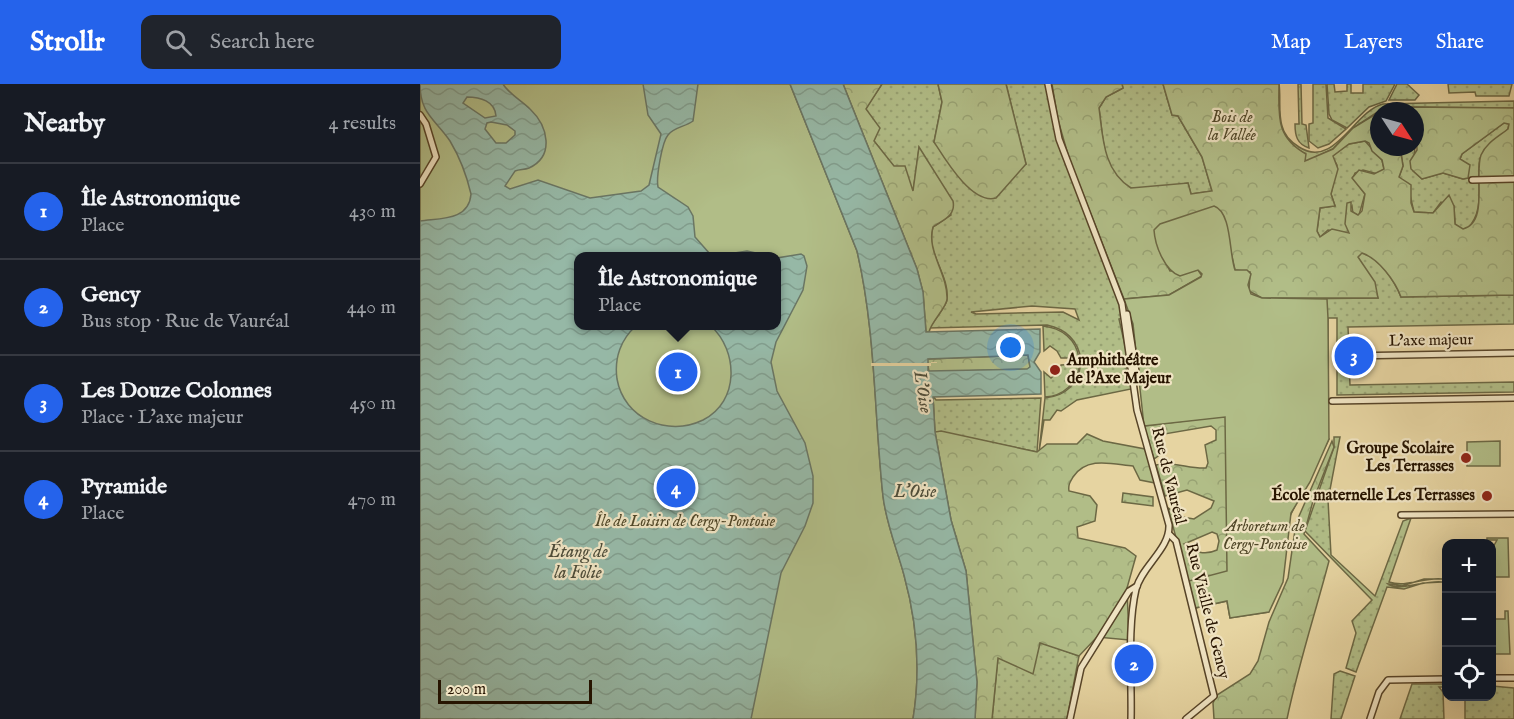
<!DOCTYPE html>
<meta charset="utf-8">
<style>
body{margin:0;font-family:"IM FELL English",serif;background:#20242c;color:#f1f3f6}
.controls{position:absolute;right:18px;bottom:18px;display:grid;overflow:hidden;border-radius:12px;box-shadow:0 6px 24px #0002}
.controls button{width:54px;height:54px;display:grid;place-items:center;padding:0;border:0;border-bottom:2px solid #363941;background:#171b24;color:#f1f3f6;font:30px sans-serif}
.compass{position:absolute;left:950px;top:18px;width:54px;height:54px;border-radius:50%;background:#171b24;box-shadow:0 6px 24px #0002;rotate:126deg}
.scale{position:absolute;left:18px;bottom:15px;width:154px;box-sizing:border-box;padding-left:6px;border:3px solid #271400;border-top:0;font-size:16px;line-height:21px;white-space:nowrap;color:#271400;-webkit-text-stroke:4px #efe3c2;paint-order:stroke}
.you{position:absolute;left:591px;top:264px;width:21px;height:21px;margin:-15px;border:4px solid #fff;border-radius:50%;background:#1a73e8;box-shadow:0 0 0 9px #1a73e833}
.badge{display:grid;place-items:center;width:39px;height:39px;border-radius:50%;background:#2563eb;color:#fff;font-size:20px;font-weight:700}
.pin{position:absolute;translate:-50% -50%;border:3px solid #fff;box-shadow:0 2px 6px #0006}
.popup{position:absolute;left:154px;top:168px;width:207px;height:78px;box-sizing:border-box;display:grid;place-content:center;border-radius:12px;background:#171b24;filter:drop-shadow(0 2px 4px #0005);font-size:20px;white-space:nowrap;color:#9ea1a6}
.popup b{font-size:22px;color:#f1f3f6}
.popup::after{content:'';position:absolute;left:50%;top:100%;margin-left:-12px;border:12px solid transparent;border-top-color:#171b24}
.list{margin:0;padding:0;list-style:none}
h2{display:flex;justify-content:space-between;align-items:center;height:78px;margin:0;padding:0 24px;font-size:26px}
h2 small{font-size:20px;font-weight:400;color:#9ea1a6}
.list li{display:grid;grid-template-columns:39px 1fr auto;gap:18px;align-items:center;box-sizing:border-box;height:96px;padding:0 24px;border-top:2px solid #363941}
.list b{display:block;font-size:22px;white-space:nowrap}
.list p{margin:0;font-size:20px;white-space:nowrap;color:#9ea1a6}
.list em{font-size:20px;font-style:normal;color:#9ea1a6}
.icon{flex:none;width:33px;height:33px;fill:none;stroke:currentColor;stroke-width:2;stroke-linecap:round;stroke-linejoin:round}
.map{position:relative;flex:none;width:1094px;height:635px;overflow:hidden}
header{display:flex;align-items:center;gap:36px;box-sizing:border-box;height:84px;padding:0 30px;background:#2563eb;color:#fff}
header strong{font-size:28px}
nav{display:flex;gap:33px;margin-inline-start:auto;font-size:21px}
.search{width:420px;height:54px;background:#20242c;display:flex;align-items:center;gap:15px;box-sizing:border-box;padding:0 21px;border-radius:12px;color:#9ea1a6;font-size:22px}
main{display:flex}
aside{flex:1;background:#171b24}
.map>svg:first-child{display:block}
.grass{fill:url(#grass-dots);stroke:#6c6844;stroke-width:1.5;fill-rule:evenodd}
.forest{fill:url(#forest-crowns);stroke:#6c6844;stroke-width:1.5;fill-rule:evenodd}
.park{fill:#b1bd87;stroke:#6c6844;stroke-width:1.5;fill-rule:evenodd}
.water{fill:url(#water-waves);stroke:#6a7664;stroke-width:1.5;fill-rule:evenodd}
.pier{fill:#e6d4a1}
.lines{fill:none;stroke-linecap:round;stroke-linejoin:round}
.minor-casing{stroke:#574428;stroke-width:8}
.minor{stroke:#efe3c2;stroke-width:5}
.poi-dot{fill:#8f2418;stroke:#efe3c2;stroke-width:2}
.labels{text-anchor:middle;dominant-baseline:central;stroke-width:4.5;stroke-linejoin:round;paint-order:stroke}
.park-label{font-size:16px;font-style:italic;fill:#504728;stroke:#efe3c2}
.street-label{font-size:16px;fill:#271400;stroke:#efe3c2}
.poi-label{font-size:16px;font-weight:bold;fill:#271400;stroke:#efe3c2;text-anchor:end}
.water-label{font-size:18px;font-style:italic;fill:#4e4d3a;stroke:#efe3c2}
</style>
<header>
<strong>Strollr</strong>
<div class="search"><svg class="icon" aria-label="search" viewBox="0 0 24 24"><circle cx="10" cy="10" r="6"/><path d="M15 15l6 6"/></svg>Search here</div>
<nav><a>Map</a><a>Layers</a><a>Share</a></nav>
</header>
<main>
<aside>
<h2>Nearby<small>4 results</small></h2>
<ul class="list">
<li><span class="badge">1</span><div><b>Île Astronomique</b><p>Place</p></div><em>430 m</em></li>
<li><span class="badge">2</span><div><b>Gency</b><p>Bus stop · Rue de Vauréal</p></div><em>440 m</em></li>
<li><span class="badge">3</span><div><b>Les Douze Colonnes</b><p>Place · L'axe majeur</p></div><em>450 m</em></li>
<li><span class="badge">4</span><div><b>Pyramide</b><p>Place</p></div><em>470 m</em></li>
</ul>
</aside>
<div class="map">
<svg width="1094" height="635" viewBox="0 0 1094 635">
<defs>
<pattern id="grass-dots" width="8" height="8" patternUnits="userSpaceOnUse" patternTransform="scale(1.5)"><rect width="8" height="8" fill="#b1bd87"/><path d="M2 2h.1M6 6h.1" fill="none" stroke="#98a273" stroke-width="1.8" stroke-linecap="round"/></pattern>
<pattern id="forest-crowns" width="20" height="18" patternUnits="userSpaceOnUse" patternTransform="scale(1.5)"><rect width="20" height="18" fill="#b1bd87"/><path d="M2 6a3 3 0 1 1 6 0M12 15a3 3 0 1 1 6 0" fill="none" stroke="#98a273"/></pattern>
<pattern id="water-waves" width="16" height="10" patternUnits="userSpaceOnUse" patternTransform="scale(1.5)"><rect width="16" height="10" fill="#96b8a6"/><path d="M0 5q4-4 8 0t8 0" fill="none" stroke="#819d8d"/></pattern>
</defs>
<rect width="100%" height="100%" fill="#e6d4a1"/>
<filter id="stains"><feTurbulence type="fractalNoise" baseFrequency=".00333" numOctaves="4"/><feColorMatrix values="0 0 0 0 .2 0 0 0 0 .09 0 0 0 0 .02 0 0 0 .5 -.17"/></filter>
<radialGradient id="worn" r=".72"><stop offset=".6" stop-color="#630" stop-opacity="0"/><stop offset="1" stop-color="#630" stop-opacity=".3"/></radialGradient>
<!-- grass -->
<g class="grass">
<path d="M462,0H518L522,18L514,58L606,80L586,0H632C641,56 662,110 683,163C690,180 697,196 702,214L703,217L749,211L717,275L711,232L699,235L708,275L661,276C658,256 646,245 627,241L509,244C512,240 527,220 527,216C530,190 505,169 513,143L531,131L499,64L493,108L454,57L445,25ZM612,222L655,225L659,236L643,228L556,230L551,228Z"/>
<path d="M702,0H743L752,31L758,32L782,73L792,107L771,110L768,99C755,101 722,108 711,104C682,93 683,50 679,24L686,13L703,4Z"/>
<path d="M859,0C861,13 858,29 862,42C864,51 871,58 879,63C914,86 934,27 963,20L1094,17V24L986,23L959,27L933,44L913,65L885,78V70C855,53 859,31 859,0Z"/>
<path d="M878,0H881L882,40L886,41L889,64C877,60 875,52 875,40H879Z"/>
<path d="M893,0H906L908,34L926,45L909,60L898,64L889,57V40L893,39Z"/>
<path d="M907,0H914L915,8L927,7V0H931V9H943V0H975L966,17L949,23L927,44L912,36L909,30Z"/>
<path d="M977,0H987L999,11L995,16H969Z"/>
<path d="M1028,0H1092L1089,12H1056L1055,8L1029,9Z"/>
<path d="M1084,39L1089,40L1088,45L1060,74C1055,98 1067,125 1047,145H1039L1035,140L1034,122L1021,118L1013,129L994,128L990,111L979,93L983,82L980,63H995L993,87L1002,95L1023,89L1043,95L1048,94L1044,78L1040,75L1042,70Z"/>
<path d="M945,57L962,76L964,85L958,90L943,86L935,89L933,94L945,110L939,131L933,130L932,122C923,134 928,137 929,149L908,146L900,153L897,147L900,124L915,122L911,110L917,81L912,72L929,60Z"/>
<path d="M939,169C957,169 975,198 981,213L1094,211V240L928,243L929,266H917V234H908V271L862,215L958,214L938,173Z"/>
<path d="M623,242C642,244 656,255 659,274H641L637,267L630,262L624,267Z"/>
<path d="M708,278L706,286L709,289L711,305L657,316L641,327L637,326L630,336H624L619,368L625,314C646,312 658,300 661,279Z"/>
<path d="M917,278L929,279L930,301L1094,298V308L917,311Z"/>
<path d="M660,280C657,299 644,312 625,313L624,288L631,294L638,288L641,281Z"/>
<path d="M513,312L516,316L621,314L617,368L521,348H515Z"/>
<path d="M914,353H920L908,416L911,471L955,512L983,437L991,434L969,498C987,504 1003,493 1022,495H1004L982,502L968,500C978,508 1005,496 1022,498L1003,499L984,505L967,503L936,588L926,584L936,549L932,537L952,516L885,447L914,363Z"/>
<path d="M703,409L733,413V422L702,418Z"/>
<path d="M620,558L659,572L647,635H572L578,573L612,589Z"/>
<path d="M920,587L935,592L921,635H911L914,590Z"/>
<path d="M992,600H1026V603H1019L1023,608L1024,635H980Z"/>
<path d="M1072,602L1094,604V635H1045V613L1072,612Z"/>
</g>
<!-- forest -->
<g class="forest">
<path d="M423,0H462L446,25L460,44L454,57L474,82H485L493,107L499,63L533,117C536,132 523,136 513,143C506,167 528,190 527,215C527,223 511,238 509,248H506L503,208L497,185Z"/>
<path d="M518,0H586L606,80L576,114C552,121 525,75 514,58L522,18Z"/>
<path d="M632,0H702L703,4L686,13L679,24C683,54 683,86 711,104L768,99L771,110L792,107L782,73L758,32L752,31L743,0H859C859,31 855,53 886,70L885,77L913,65L933,44L959,28V63H980L983,82L979,93L991,101V119L994,128L1013,129L1029,111L1034,122L1035,140L1043,145C1069,139 1054,90 1061,71C1066,59 1078,53 1088,45L1089,40L1084,39L1042,70L1040,75L1050,81L1048,94L1043,95L1023,89L1002,95L991,85L990,77L997,66L995,27H963L986,23L1094,24V211L981,213C975,197 959,175 942,169L938,173L955,198L958,214H842L829,207L830,188L815,186L811,168L739,166L750,187L778,186L782,192L749,211L704,215L649,74L638,36ZM945,57L949,59L952,67L962,76L964,85L954,90L939,86L932,94L945,110L942,127L938,131L931,127V118L927,119L925,140L929,149L912,145L900,153L897,147L900,124L915,122L911,110L918,85L913,72L929,60Z"/>
<path d="M608,271L610,283L608,285L509,288L507,275Z"/>
<path d="M805,332L909,355L870,432L824,464L795,512L849,528L810,534L807,517L775,524L748,424L762,433L774,435L791,424L794,417L767,406L745,412L736,381C755,377 768,385 786,384L788,379L785,361L796,356V346L791,342L738,351L741,370L734,375L724,342ZM792,448L797,450L799,457L797,466C784,472 775,468 764,460Z"/>
<path d="M521,347L617,368L627,360H657L667,350L683,357L725,365L735,399L720,396L713,382C692,380 667,372 653,393C650,398 648,401 649,407L670,412L677,421L675,437L657,443L658,454L705,464L716,472L707,504L709,556L677,553L659,572L620,559L613,590L578,574L572,635H555L557,598L546,487L531,436L515,348Z"/>
<path d="M912,357L914,363L893,417L884,450L909,477C895,530 878,582 867,635H794L793,619L797,611L830,590L838,577L849,538L868,494L876,439Z"/>
</g>
<!-- park -->
<g class="park">
<path d="M0,0H370L437,167C456,248 454,330 463,412C466,439 477,465 484,491C497,538 501,586 493,635H0ZM159,172H357V242H159Z"/>
<path d="M794,122C812,128 809,170 815,186H827L831,190L828,201L831,210L842,214L907,215L908,234L909,355L890,398L871,429L863,498L849,528L810,534L807,517L775,524L769,497L807,487L805,333L724,342L713,240L704,215L749,211L781,193L782,190L778,186L760,192C745,187 735,162 734,146L740,140Z"/>
<path d="M1080,357V382H1047V358Z"/>
<path d="M1067,454H1088L1089,493H1072V465L1077,456H1067Z"/>
<path d="M1085,527H1088L1090,570H1074L1072,535H1085Z"/>
</g>
<!-- water -->
<g class="water">
<path d="M0,0H83C89,10 102,17 110,25C128,42 135,72 109,84C104,86 100,85 95,87L85,102L90,105L118,96L170,114L221,107L229,101L241,50L228,31L223,0H278L273,37C265,43 254,43 248,51C242,58 236,93 238,103L268,123L273,132L275,153L290,170L296,172L327,167L349,172H159V242H216C201,255 194,274 197,295C204,335 248,353 283,336C320,317 318,267 291,242H357V174L381,170L384,172L387,182L383,206L356,258L351,278L357,307L385,359L393,392V419L385,442L361,489L331,635H0V137C20,134 49,137 51,110C47,93 39,72 30,57C15,35 0,30 0,0ZM47,13C60,13 75,17 76,32L65,34L43,19ZM71,38L87,41L95,47V51L86,59H76L65,45L67,39Z"/>
<path d="M370,0H423L497,185L503,208L506,248L620,245V268L614,278L621,288V310L513,313L515,348L531,436L546,487L557,598L555,635H493C501,586 497,538 484,491C477,465 466,439 463,412C454,330 456,248 437,167ZM608,271L610,283L607,285L508,287V275Z"/>
</g>
<!-- pier -->
<path class="pier" d="M511,278V282H451V279L518,278Z"/>
<g class="lines">
<!-- minor casing -->
<g class="minor-casing">
<g id="minor">
<path d="M628,0L639,55L702,220L717,326L749,441C750,465 722,482 716,505C707,544 712,595 711,635"/>
<path d="M0,31L6,40L16,73L0,100"/>
<path d="M1052,96L1094,95"/>
<path d="M707,230L717,294"/>
<path d="M929,272L1094,269"/>
<path d="M912,317L1094,314"/>
<path d="M981,431L1094,430"/>
<path d="M749,450L756,457L794,612L766,635"/>
<path d="M1072,594H1094"/>
<path d="M650,635L661,584L709,507L717,502"/>
<path d="M950,635L959,608L968,596L1026,595"/>
</g>
</g>
<!-- minor -->
<use href="#minor" class="minor"/>
</g>
<!-- markers -->
<g class="poi-dot">
<circle cx="635" cy="286" r="6"/>
<circle cx="1046" cy="374" r="6"/>
<circle cx="1067" cy="412" r="6"/>
</g>
<g class="labels">
<!-- park labels -->
<g class="park-label">
<text x="812" y="34">Bois de<tspan x="812" dy="18">la Vallée</tspan></text>
<text x="265" y="438">Île de Loisirs de Cergy-Pontoise</text>
<text x="845" y="443">Arboretum de<tspan x="845" dy="18">Cergy‐Pontoise</tspan></text>
</g>
<!-- street labels -->
<g class="street-label">
<text transform="translate(1011 257) rotate(-1)">L'axe majeur</text>
<text transform="translate(748 392) rotate(76)">Rue de Vauréal</text>
<text transform="translate(787 527) rotate(76)">Rue Vieille de Gency</text>
</g>
<!-- poi labels -->
<g class="poi-label">
<text x="647" y="277" text-anchor="start">Amphithéâtre<tspan x="647" dy="18">de l'Axe Majeur</tspan></text>
<text x="1034" y="365">Groupe Scolaire<tspan x="1034" dy="18">Les Terrasses</tspan></text>
<text x="1055" y="412">École maternelle Les Terrasses</text>
</g>
<!-- water labels -->
<g class="water-label">
<text transform="translate(502 308) rotate(81)">L'Oise</text>
<text x="495" y="408">L’Oise</text>
<text x="158" y="468">Étang de<tspan x="158" dy="21">la Folie</tspan></text>
</g>
</g>
<rect width="100%" height="100%" filter="url(#stains)"/>
<rect width="100%" height="100%" fill="url(#worn)"/>
</svg>
<div class="controls">
<button>+</button>
<button>−</button>
<button><svg class="icon" aria-label="locate" viewBox="0 0 24 24"><circle cx="12" cy="12" r="6"/><path d="M12 2v4M12 18v4M2 12h4M18 12h4"/></svg></button>
</div>
<svg class="compass" viewBox="-18 -18 36 36"><path d="M0-13l5 13h-10z" fill="#e53935"/><path d="M0 13l5-13h-10z" fill="#9ea1a6"/></svg>
<div class="scale">200 m</div>
<div class="you"></div>
<div class="pin badge" style="left:258px;top:288px">1</div>
<div class="popup"><b>Île Astronomique</b>Place</div>
<div class="pin badge" style="left:714px;top:580px">2</div>
<div class="pin badge" style="left:934px;top:272px">3</div>
<div class="pin badge" style="left:256px;top:404px">4</div>
</div>
</main>
